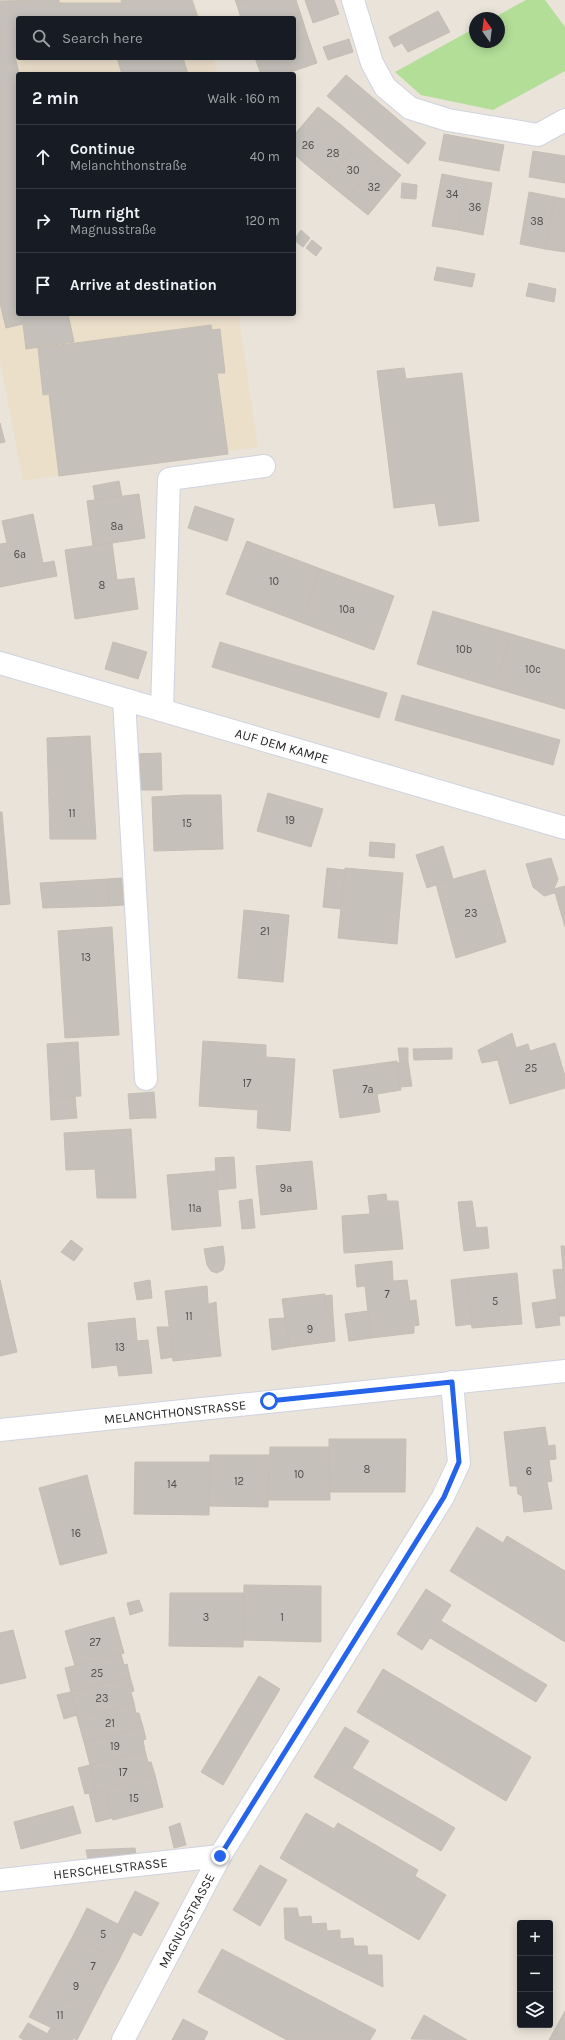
<!DOCTYPE html>
<meta charset="utf-8">
<style>
body{margin:0;font-family:Karla,sans-serif;background:#242831;color:#f1f3f6}
.controls{position:absolute;right:12px;bottom:12px;display:grid;overflow:hidden;border-radius:4px;box-shadow:0 2px 10px #0003}
.controls button{width:36px;height:36px;display:grid;place-items:center;padding:0;border:0;border-bottom:1px solid #363941;background:#171b24;color:#f1f3f6;font:20px sans-serif}
.compass{position:absolute;left:469px;top:12px;width:36px;height:36px;border-radius:50%;background:#171b24;box-shadow:0 2px 10px #0003;rotate:346deg}
.stop{position:absolute;width:12px;height:12px;margin:-9px;border:3px solid #2563eb;border-radius:50%;background:#fff}
.stop.end{background:#2563eb;border-color:#fff;box-shadow:0 1px 4px #0008}
.list{margin:0;padding:0;list-style:none}
h2{display:flex;justify-content:space-between;align-items:center;height:52px;margin:0;padding:0 16px;font-size:17px}
h2 small{font-size:13px;font-weight:400;color:#9ea1a6}
.list li{display:grid;grid-template-columns:26px 1fr auto;gap:12px;align-items:center;box-sizing:border-box;height:64px;padding:0 16px;border-top:1px solid #363941}
.list b{display:block;font-size:15px;white-space:nowrap}
.list p{margin:0;font-size:13px;white-space:nowrap;color:#9ea1a6}
.list em{font-size:13px;font-style:normal;color:#9ea1a6}
.icon{flex:none;width:22px;height:22px;fill:none;stroke:currentColor;stroke-width:2;stroke-linecap:round;stroke-linejoin:round}
.map{position:relative;flex:none;width:565px;height:2040px;overflow:hidden}
.search{position:absolute;background:#171b24;box-shadow:0 2px 10px #0003;left:16px;top:16px;width:280px;height:44px;display:flex;align-items:center;gap:10px;box-sizing:border-box;padding:0 14px;border-radius:4px;color:#9ea1a6;font-size:15px}
.panel{position:absolute;background:#171b24;box-shadow:0 2px 10px #0003;left:16px;top:72px;width:280px;height:244px;border-radius:4px}
.map>svg:first-child{display:block}
.education{fill:#ebdfca}
.green{fill:#b2de98}
.building{fill:#c5c0ba;stroke:#c5beb4}
.lines{fill:none;stroke-linecap:round;stroke-linejoin:round}
.minor-casing{stroke:#cfd3e0;stroke-width:24}
.minor{stroke:#fff;stroke-width:22}
.route{stroke:#2563eb;stroke-width:5}
.labels{text-anchor:middle;dominant-baseline:central;stroke-width:4;stroke-linejoin:round;paint-order:stroke}
.number-label{font-size:11px;fill:#4f4e4c}
.street-label{font-size:13px;fill:#282828;stroke:#fff}
</style>
<div class="map">
<svg width="565" height="2040" viewBox="0 0 565 2040">
<rect width="100%" height="100%" fill="#eae3da"/>
<!-- education -->
<path class="education" d="M0,0H194L200,18H18V58H213L218,74H18V314H241L239,318L258,447L23,481L0,361Z"/>
<!-- green -->
<path class="green" d="M526,0H545L565,27V71L493,110L421,95L395,72L475,28V42H499V18H493Z"/>
<!-- building -->
<g class="building">
<path d="M59,0V3H122L121,0H192L198,18H18V56H15L19,74L18,314H68L74,342L26,349L23,324L6,328L0,303V1Z"/>
<path d="M235,0H251L237,5Z"/>
<path d="M251,0H296L300,12L283,18H241L237,5Z"/>
<path d="M305,0H334L339,14L313,23Z"/>
<path d="M438,11L450,32L408,52L402,43L394,47L389,37Z"/>
<path d="M300,12L308,37L294,42V18H283Z"/>
<path d="M308,37L317,63L285,74H261L255,58H294V42Z"/>
<path d="M349,39L353,52L328,60L323,47Z"/>
<path d="M117,58H183L188,74H122Z"/>
<path d="M346,75L426,143L408,164L327,96Z"/>
<path d="M318,107L340,124L305,164L294,154V135Z"/>
<path d="M340,124L360,141L326,181L305,164Z"/>
<path d="M444,134L504,145L499,171L439,160Z"/>
<path d="M360,141L380,158L348,199L326,181Z"/>
<path d="M533,151L565,156V183L529,177Z"/>
<path d="M380,158L401,175L368,215L348,199Z"/>
<path d="M442,174L467,179L458,230L432,226Z"/>
<path d="M467,179L492,183L483,235L458,230Z"/>
<path d="M402,183L417,185L416,199L401,198Z"/>
<path d="M529,192L555,197L545,249L520,244Z"/>
<path d="M555,197L565,199V252L545,249Z"/>
<path d="M301,230L310,238L303,247L294,240Z"/>
<path d="M312,240L322,248L316,256L306,248Z"/>
<path d="M437,267L475,274L472,287L434,280Z"/>
<path d="M529,283L556,289L554,302L526,296Z"/>
<path d="M211,325L212,330L220,329L225,373H217L228,454L59,476L49,394L43,395L38,348Z"/>
<path d="M404,368L406,379L462,373L479,521L439,526L435,503L394,508L377,371Z"/>
<path d="M0,423L5,442L0,443Z"/>
<path d="M119,481L122,496L95,500L93,486Z"/>
<path d="M139,494L145,538L93,546L87,501Z"/>
<path d="M195,506L234,519L227,541L188,528Z"/>
<path d="M33,514L46,578L0,587V544L7,543L2,521Z"/>
<path d="M247,541L321,569L300,622L226,594Z"/>
<path d="M112,543L117,580L134,578L138,609L75,619L65,550Z"/>
<path d="M54,561L57,576L46,578L43,563Z"/>
<path d="M321,569L394,596L374,650L300,622Z"/>
<path d="M433,611L511,634L495,688L417,664Z"/>
<path d="M511,634L565,650V709L495,688Z"/>
<path d="M113,642L147,652L138,679L105,669Z"/>
<path d="M220,642L387,693L379,718L212,667Z"/>
<path d="M402,695L560,740L553,765L395,720Z"/>
<path d="M90,736L96,839H50L47,738Z"/>
<path d="M161,753L162,790H137L136,754Z"/>
<path d="M268,793L323,809L311,847L257,831Z"/>
<path d="M185,795H221L223,849L154,851L152,797Z"/>
<path d="M0,812H2L10,904L0,905Z"/>
<path d="M370,842L395,844L394,858L369,856Z"/>
<path d="M443,846L453,879L427,888L416,855Z"/>
<path d="M551,858L558,879L554,889L555,893L544,896L533,887L526,864Z"/>
<path d="M327,868L345,870L341,909L323,907Z"/>
<path d="M345,868L403,873L397,944L338,938Z"/>
<path d="M485,870L506,942L456,958L436,884Z"/>
<path d="M122,878L124,905L109,906L108,879Z"/>
<path d="M108,879L109,906L43,908L40,883Z"/>
<path d="M565,886V927L554,889Z"/>
<path d="M244,910L289,915L283,982L238,978Z"/>
<path d="M112,927L119,1035L65,1038L58,931Z"/>
<path d="M512,1033L516,1048L496,1054L497,1060L482,1063L478,1050Z"/>
<path d="M203,1041L266,1045V1057L295,1059L290,1131L257,1128L258,1110L199,1106Z"/>
<path d="M78,1042L81,1096L50,1098L47,1044Z"/>
<path d="M555,1043L565,1076V1088L510,1104L496,1054L528,1044L530,1051Z"/>
<path d="M398,1048H408V1062L400,1063Z"/>
<path d="M452,1048V1059L414,1060L413,1049Z"/>
<path d="M397,1061L401,1090L377,1094L380,1112L340,1118L333,1070Z"/>
<path d="M408,1062L412,1086L400,1087L397,1063Z"/>
<path d="M154,1092L156,1118H143L141,1093Z"/>
<path d="M141,1093L143,1118L130,1119L128,1094Z"/>
<path d="M75,1097L77,1118L51,1120L50,1098Z"/>
<path d="M131,1129L136,1198H97L95,1169L66,1170L64,1133Z"/>
<path d="M234,1157L236,1188L217,1190L215,1158Z"/>
<path d="M312,1161L317,1209L261,1215L256,1166Z"/>
<path d="M216,1171L221,1226L172,1230L167,1175Z"/>
<path d="M386,1194L387,1201H398L403,1249L344,1253L342,1216L370,1214L368,1196Z"/>
<path d="M252,1199L255,1228L242,1229L239,1201Z"/>
<path d="M472,1201L476,1228L461,1229L458,1202Z"/>
<path d="M487,1227L489,1248L464,1251L461,1229Z"/>
<path d="M71,1240L83,1249L74,1261L61,1252Z"/>
<path d="M223,1246L225,1262L223,1270L217,1273L211,1271L207,1265L204,1249Z"/>
<path d="M561,1246H565V1283L563,1269Z"/>
<path d="M392,1261L393,1281L407,1280L410,1301L416,1300L419,1325L414,1326V1333L371,1338L365,1286L357,1287L355,1265Z"/>
<path d="M563,1269L565,1286L555,1287L553,1270Z"/>
<path d="M517,1273L522,1324L472,1328L467,1278Z"/>
<path d="M467,1278L472,1324L456,1326L451,1280Z"/>
<path d="M0,1280L17,1352L0,1356Z"/>
<path d="M150,1280L152,1298L137,1300L134,1283Z"/>
<path d="M207,1286L210,1330L218,1328L221,1356L173,1361L165,1291Z"/>
<path d="M565,1286V1316H559L555,1287Z"/>
<path d="M325,1294L327,1316L333,1315L335,1341L289,1347L282,1299Z"/>
<path d="M332,1295L333,1315L327,1316L325,1296Z"/>
<path d="M557,1299L560,1325L536,1328L532,1303Z"/>
<path d="M216,1302L218,1328L210,1330L209,1304Z"/>
<path d="M368,1311L371,1338L349,1341L345,1314Z"/>
<path d="M135,1318L137,1341L148,1340L152,1373L119,1376L117,1365L92,1368L88,1323Z"/>
<path d="M285,1318L289,1347L272,1350L269,1319Z"/>
<path d="M157,1327H170L173,1357L161,1359Z"/>
<path d="M545,1427L548,1446L555,1445L556,1459L549,1460L552,1481L547,1482L552,1509L524,1512L522,1496L518,1494L517,1486H510L504,1432Z"/>
<path d="M329,1439H406L405,1492H329Z"/>
<path d="M270,1447H329L330,1500H268Z"/>
<path d="M210,1455H269L268,1507L209,1506Z"/>
<path d="M135,1462H210L209,1515L134,1514Z"/>
<path d="M87,1475L107,1553L60,1565L39,1488Z"/>
<path d="M477,1527L503,1543L507,1536L565,1571V1642L450,1571Z"/>
<path d="M244,1585L321,1586V1642L243,1640Z"/>
<path d="M426,1589L451,1605L422,1650L397,1634Z"/>
<path d="M170,1593H244L243,1647L169,1646Z"/>
<path d="M139,1600L143,1611L130,1615L127,1603Z"/>
<path d="M114,1617L124,1653L75,1666L65,1631Z"/>
<path d="M441,1621L547,1685L536,1702L430,1638Z"/>
<path d="M13,1630L26,1678L0,1684V1633Z"/>
<path d="M121,1654L124,1665L127,1664L130,1677L71,1692L65,1668Z"/>
<path d="M383,1669L531,1757L506,1801L357,1712Z"/>
<path d="M259,1676L280,1689L223,1785L201,1772Z"/>
<path d="M130,1677L134,1691L131,1692L134,1703L77,1717L71,1692Z"/>
<path d="M71,1692L77,1715L64,1719L57,1695Z"/>
<path d="M134,1703L136,1713H139L143,1727L84,1742L77,1717Z"/>
<path d="M143,1727L146,1739L143,1740L145,1751L90,1765L84,1742Z"/>
<path d="M345,1727L369,1741L338,1791L314,1777Z"/>
<path d="M145,1751L148,1762H151L155,1775L97,1791L90,1765Z"/>
<path d="M90,1765L97,1791L85,1794L78,1768Z"/>
<path d="M352,1768L455,1828L441,1851L338,1791Z"/>
<path d="M155,1775L163,1807L113,1820L105,1789Z"/>
<path d="M105,1789L112,1818L96,1822L89,1793Z"/>
<path d="M73,1806L81,1833L21,1849L14,1822Z"/>
<path d="M306,1813L334,1829L338,1823L418,1870L415,1876L446,1895L419,1940L280,1858Z"/>
<path d="M180,1823L186,1845L174,1848L169,1827Z"/>
<path d="M135,1848L136,1855L88,1859L86,1850Z"/>
<path d="M260,1865L287,1880L260,1926L233,1910Z"/>
<path d="M135,1891L159,1903L141,1936L118,1924Z"/>
<path d="M87,1908L133,1932L119,1960L73,1936Z"/>
<path d="M284,1908H297L299,1917L311,1916L312,1924L326,1923L327,1931L340,1930V1939L353,1938L354,1946H367L368,1955H382L383,1987L285,1939Z"/>
<path d="M73,1936L119,1960L106,1984L60,1960Z"/>
<path d="M222,1949L376,2030L370,2040H287L198,1992Z"/>
<path d="M60,1960L106,1984L91,2013L45,1988Z"/>
<path d="M45,1988L91,2013L77,2040L29,2017Z"/>
<path d="M565,2011V2040H549Z"/>
<path d="M424,2015L467,2040L411,2039Z"/>
<path d="M183,2019L208,2032L204,2040H172Z"/>
<path d="M28,2023L48,2034L44,2040H24L19,2037Z"/>
<path d="M51,2027L73,2039V2040H44Z"/>
</g>
<g class="lines">
<!-- minor casing -->
<g class="minor-casing">
<g id="minor">
<path d="M353,0L372,63L385,87L410,108L448,120L538,135L565,120"/>
<path id="s1" d="M0,663L565,828"/>
<path d="M124,700L146,1079"/>
<path d="M162,710L169,479L264,466"/>
<path id="s2" d="M0,1430L565,1371"/>
<path id="s3" d="M0,1880L220,1856"/>
<path id="s4" d="M123,2040L220,1856L443,1497L459,1463L452,1382"/>
</g>
</g>
<!-- minor -->
<use href="#minor" class="minor"/>
</g>
<g class="lines">
<!-- route -->
<path class="route" d="M220,1856L444,1497L459,1462L452,1382L269,1401"/>
</g>
<g class="labels">
<!-- number labels -->
<g class="number-label">
<text x="308" y="145">26</text>
<text x="333" y="153">28</text>
<text x="353" y="170">30</text>
<text x="374" y="187">32</text>
<text x="452" y="194">34</text>
<text x="475" y="207">36</text>
<text x="537" y="221">38</text>
<text x="117" y="526">8a</text>
<text x="20" y="554">6a</text>
<text x="274" y="581">10</text>
<text x="102" y="585">8</text>
<text x="347" y="609">10a</text>
<text x="464" y="649">10b</text>
<text x="533" y="669">10c</text>
<text x="72" y="813">11</text>
<text x="290" y="820">19</text>
<text x="187" y="823">15</text>
<text x="471" y="913">23</text>
<text x="265" y="931">21</text>
<text x="86" y="957">13</text>
<text x="531" y="1068">25</text>
<text x="247" y="1083">17</text>
<text x="368" y="1089">7a</text>
<text x="286" y="1188">9a</text>
<text x="195" y="1208">11a</text>
<text x="387" y="1294">7</text>
<text x="495" y="1301">5</text>
<text x="189" y="1316">11</text>
<text x="310" y="1329">9</text>
<text x="120" y="1347">13</text>
<text x="367" y="1469">8</text>
<text x="529" y="1471">6</text>
<text x="299" y="1474">10</text>
<text x="239" y="1481">12</text>
<text x="172" y="1484">14</text>
<text x="76" y="1533">16</text>
<text x="206" y="1617">3</text>
<text x="282" y="1617">1</text>
<text x="95" y="1642">27</text>
<text x="97" y="1673">25</text>
<text x="102" y="1698">23</text>
<text x="110" y="1723">21</text>
<text x="115" y="1746">19</text>
<text x="123" y="1772">17</text>
<text x="134" y="1798">15</text>
<text x="103" y="1934">5</text>
<text x="93" y="1966">7</text>
<text x="76" y="1986">9</text>
<text x="60" y="2015">11</text>
</g>
<!-- street labels -->
<g class="street-label">
<text stroke="none"><textPath href="#s1" startOffset="294">AUF DEM KAMPE</textPath></text>
<text stroke="none"><textPath href="#s2" startOffset="176">MELANCHTHONSTRASSE</textPath></text>
<text stroke="none"><textPath href="#s3" startOffset="111">HERSCHELSTRASSE</textPath></text>
<text stroke="none"><textPath href="#s4" startOffset="135">MAGNUSSTRASSE</textPath></text>
</g>
</g>
</svg>
<div class="controls">
<button>+</button>
<button>−</button>
<button><svg class="icon" aria-label="layers" viewBox="0 0 24 24"><path d="M12 4l9 5-9 5-9-5zM3 14l9 5 9-5"/></svg></button>
</div>
<svg class="compass" viewBox="-18 -18 36 36"><path d="M0-13l5 13h-10z" fill="#e53935"/><path d="M0 13l5-13h-10z" fill="#9ea1a6"/></svg>
<div class="stop" style="left:269px;top:1401px"></div>
<div class="stop end" style="left:220px;top:1856px"></div>
<div class="search"><svg class="icon" aria-label="search" viewBox="0 0 24 24"><circle cx="10" cy="10" r="6"/><path d="M15 15l6 6"/></svg>Search here</div>
<section class="panel">
<h2>2 min<small>Walk · 160 m</small></h2>
<ul class="list">
<li><svg class="icon" aria-label="ahead" viewBox="0 0 24 24"><path d="M12 20V5M6 11l6-6 6 6"/></svg><div><b>Continue</b><p>Melanchthonstraße</p></div><em>40 m</em></li>
<li><svg class="icon" aria-label="right" viewBox="0 0 24 24"><path d="M7 20v-9h11M14 6l5 5-5 5"/></svg><div><b>Turn right</b><p>Magnusstraße</p></div><em>120 m</em></li>
<li><svg class="icon" aria-label="arrive" viewBox="0 0 24 24"><path d="M6 21V4h12l-3 4 3 4H6"/></svg><div><b>Arrive at destination</b></div></li>
</ul>
</section>
</div>
